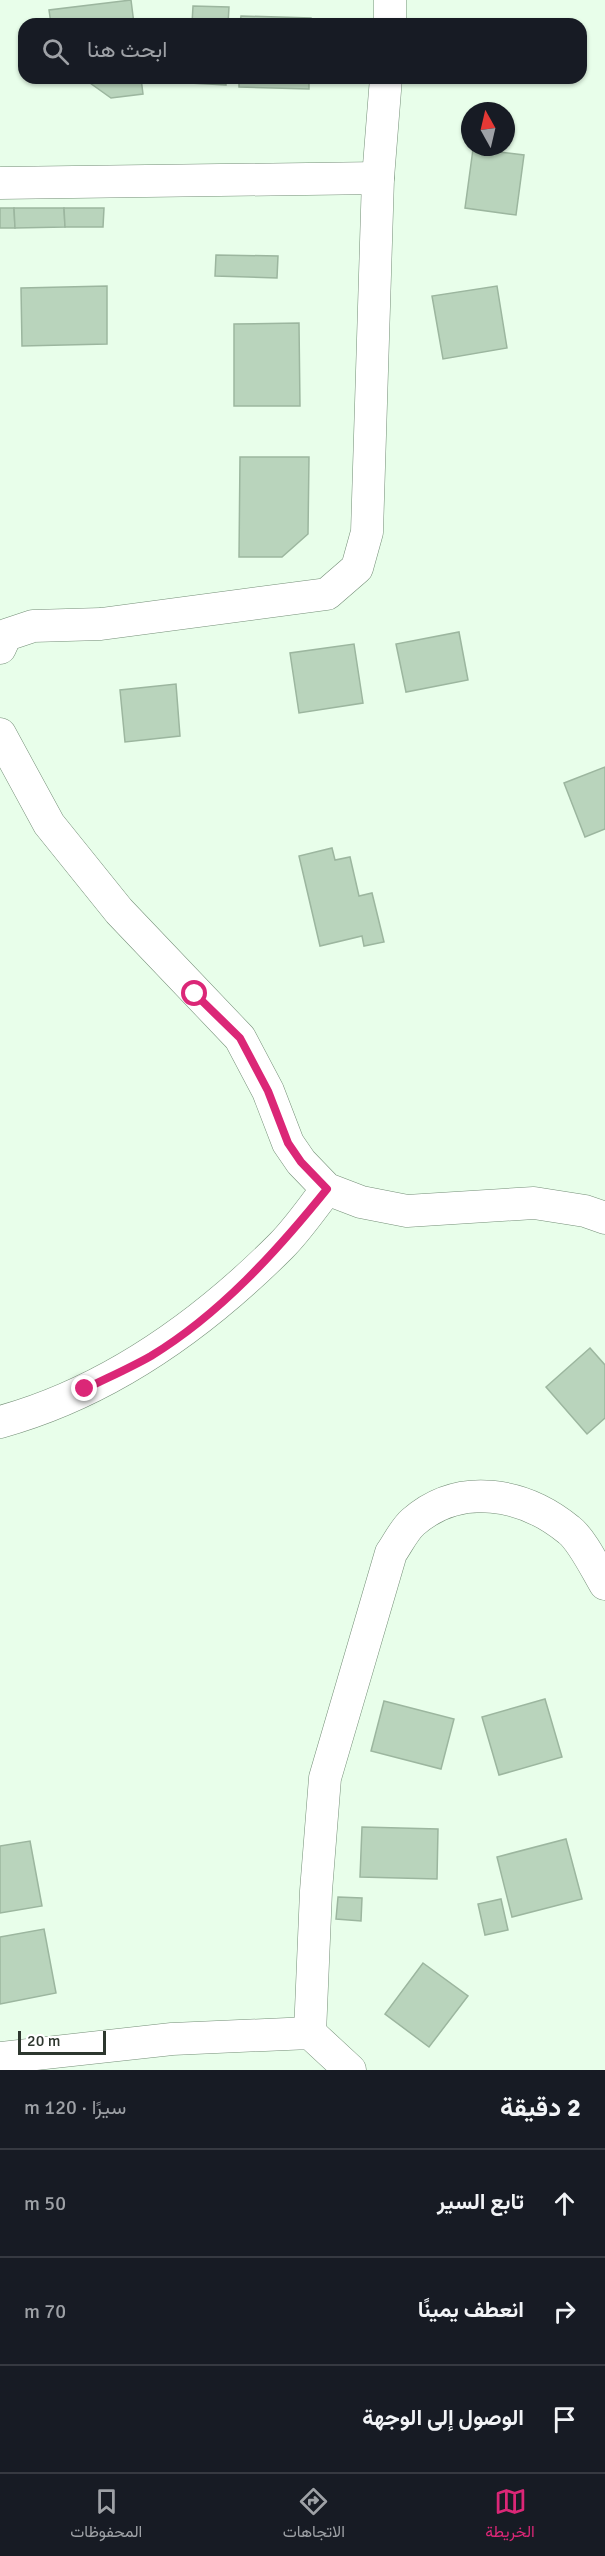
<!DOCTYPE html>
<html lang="ar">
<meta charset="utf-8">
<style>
body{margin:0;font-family:Signika,Vazirmatn,sans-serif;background:#20242c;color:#f1f3f6;direction:rtl}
.compass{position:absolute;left:461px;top:102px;width:54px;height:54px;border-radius:50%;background:#171b24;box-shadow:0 2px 4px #0004;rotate:352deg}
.scale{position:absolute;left:18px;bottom:15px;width:88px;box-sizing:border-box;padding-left:6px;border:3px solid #2d372e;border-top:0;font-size:16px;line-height:21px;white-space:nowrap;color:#2d372e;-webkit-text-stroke:4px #fff;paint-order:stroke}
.stop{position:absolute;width:18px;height:18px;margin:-14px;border:4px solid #db2777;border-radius:50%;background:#fff}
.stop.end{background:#db2777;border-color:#fff;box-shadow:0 2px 6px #0008}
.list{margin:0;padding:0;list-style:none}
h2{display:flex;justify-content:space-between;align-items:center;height:78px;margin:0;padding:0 24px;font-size:26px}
h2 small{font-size:20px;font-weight:400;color:#9ea1a6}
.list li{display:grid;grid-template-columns:39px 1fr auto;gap:18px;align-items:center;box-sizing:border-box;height:108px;padding:0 24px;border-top:2px solid #363941}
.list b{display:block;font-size:22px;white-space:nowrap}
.list em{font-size:20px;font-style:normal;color:#9ea1a6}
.icon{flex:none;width:33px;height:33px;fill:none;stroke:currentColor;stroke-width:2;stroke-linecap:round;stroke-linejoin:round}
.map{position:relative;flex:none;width:605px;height:2070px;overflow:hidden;direction:ltr}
.search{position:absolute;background:#171b24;box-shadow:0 2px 4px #0004;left:18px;right:18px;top:18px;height:66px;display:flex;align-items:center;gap:15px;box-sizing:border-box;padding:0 21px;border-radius:18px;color:#9ea1a6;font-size:22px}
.sheet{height:402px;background:#171b24}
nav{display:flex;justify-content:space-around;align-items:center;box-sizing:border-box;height:84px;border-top:2px solid #363941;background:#171b24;font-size:16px;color:#9ea1a6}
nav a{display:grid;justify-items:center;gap:3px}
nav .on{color:#db2777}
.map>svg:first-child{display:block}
.building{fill:#b9d4bc;stroke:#9cb69f;stroke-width:1.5}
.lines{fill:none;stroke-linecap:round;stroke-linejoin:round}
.minor-casing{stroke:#758f78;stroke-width:33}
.minor{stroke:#fff;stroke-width:32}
.route{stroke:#db2777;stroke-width:8}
</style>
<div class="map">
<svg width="605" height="2070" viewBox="0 0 605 2070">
<rect width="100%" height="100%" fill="#e8feea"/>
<!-- building -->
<g class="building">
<path d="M131,0L134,24H51L49,10Z"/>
<path d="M193,6L229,7L228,24H192Z"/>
<path d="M241,16L311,18V24H240Z"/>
<path d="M83,78H141L143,94L111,98Z"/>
<path d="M190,78H226V85L190,83Z"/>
<path d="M239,78H309V89L239,87Z"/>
<path d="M473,149L524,155L516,215L465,208Z"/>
<path d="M0,208H14L15,228H0Z"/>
<path d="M14,208H64L65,227L15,228Z"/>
<path d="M64,208H104L103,227H65Z"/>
<path d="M216,255L278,256L277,278L215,276Z"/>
<path d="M107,286V344L22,346L21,288Z"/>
<path d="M497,286L507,348L443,359L432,296Z"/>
<path d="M299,323L300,406H234V324Z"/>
<path d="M240,457H309L308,534L282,557H239Z"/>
<path d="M459,632L468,680L406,692L396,644Z"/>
<path d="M354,644L363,703L299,713L290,653Z"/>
<path d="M176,684L180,736L125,742L120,690Z"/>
<path d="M605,767V829L585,837L564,783Z"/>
<path d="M332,848L335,860L350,857L359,896L372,893L384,942L364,946L362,936L320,946L299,856Z"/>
<path d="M590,1348L605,1365V1418L587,1434L546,1387Z"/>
<path d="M545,1699L562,1757L499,1775L482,1717Z"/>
<path d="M384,1701L454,1719L441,1769L371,1751Z"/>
<path d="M362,1827L438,1829L437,1879L360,1877Z"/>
<path d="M566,1839L582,1899L512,1917L497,1857Z"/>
<path d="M30,1841L42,1906L0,1913V1846Z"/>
<path d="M338,1897L362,1898L361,1921L336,1919Z"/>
<path d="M501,1899L508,1930L485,1935L478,1904Z"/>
<path d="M44,1929L56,1993L0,2004V1937Z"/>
<path d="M423,1963L468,1996L429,2047L385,2014Z"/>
</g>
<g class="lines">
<!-- minor casing -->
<g class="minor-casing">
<g id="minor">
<path d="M390,24V0"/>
<path d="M0,183L378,178"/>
<path d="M0,648L6,635L33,626L101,624L327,594L357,568L367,532L378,178L386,78"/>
<path d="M0,734L49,824L119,911L240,1038L268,1091L288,1143L301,1162L327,1189L361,1202L407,1211L534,1203L585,1211L605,1218"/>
<path d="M0,1422C109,1392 202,1325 281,1246C298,1229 312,1208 327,1189"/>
<path d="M310,2033L316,1891L325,1778L391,1553C398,1543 404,1530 413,1522C460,1481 524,1493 569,1530C582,1540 596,1569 605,1584"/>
<path d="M0,2058L172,2039L310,2033L350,2070"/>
</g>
</g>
<!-- minor -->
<use href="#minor" class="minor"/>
</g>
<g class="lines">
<!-- route -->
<path class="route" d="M85,1389C107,1378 130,1368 151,1356C220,1314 277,1251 327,1189L301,1162L288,1143L268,1091L240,1038L195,994"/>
</g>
</svg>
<svg class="compass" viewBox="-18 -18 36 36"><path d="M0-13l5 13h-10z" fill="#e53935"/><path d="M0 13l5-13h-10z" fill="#9ea1a6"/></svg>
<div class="scale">20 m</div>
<div class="stop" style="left:195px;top:994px"></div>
<div class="stop end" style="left:85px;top:1389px"></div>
<div class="search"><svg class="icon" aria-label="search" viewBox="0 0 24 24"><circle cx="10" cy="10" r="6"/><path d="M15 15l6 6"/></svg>ابحث هنا</div>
</div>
<section class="sheet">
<h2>2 دقيقة<small>سيرًا · 120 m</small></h2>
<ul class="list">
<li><svg class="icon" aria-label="ahead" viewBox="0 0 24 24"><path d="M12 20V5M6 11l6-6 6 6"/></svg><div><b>تابع السير</b></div><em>50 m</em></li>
<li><svg class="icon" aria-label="right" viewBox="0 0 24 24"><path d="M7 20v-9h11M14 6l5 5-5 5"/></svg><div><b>انعطف يمينًا</b></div><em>70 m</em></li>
<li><svg class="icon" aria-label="arrive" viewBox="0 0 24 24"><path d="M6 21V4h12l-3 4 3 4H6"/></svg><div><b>الوصول إلى الوجهة</b></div></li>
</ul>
</section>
<nav>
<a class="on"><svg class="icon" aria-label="map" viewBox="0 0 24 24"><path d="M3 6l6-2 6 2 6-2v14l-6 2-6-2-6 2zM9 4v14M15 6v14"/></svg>الخريطة</a>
<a><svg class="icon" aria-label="directions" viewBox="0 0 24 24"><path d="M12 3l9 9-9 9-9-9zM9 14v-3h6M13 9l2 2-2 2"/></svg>الاتجاهات</a>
<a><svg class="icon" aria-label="saved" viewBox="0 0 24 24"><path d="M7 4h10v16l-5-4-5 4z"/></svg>المحفوظات</a>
</nav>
